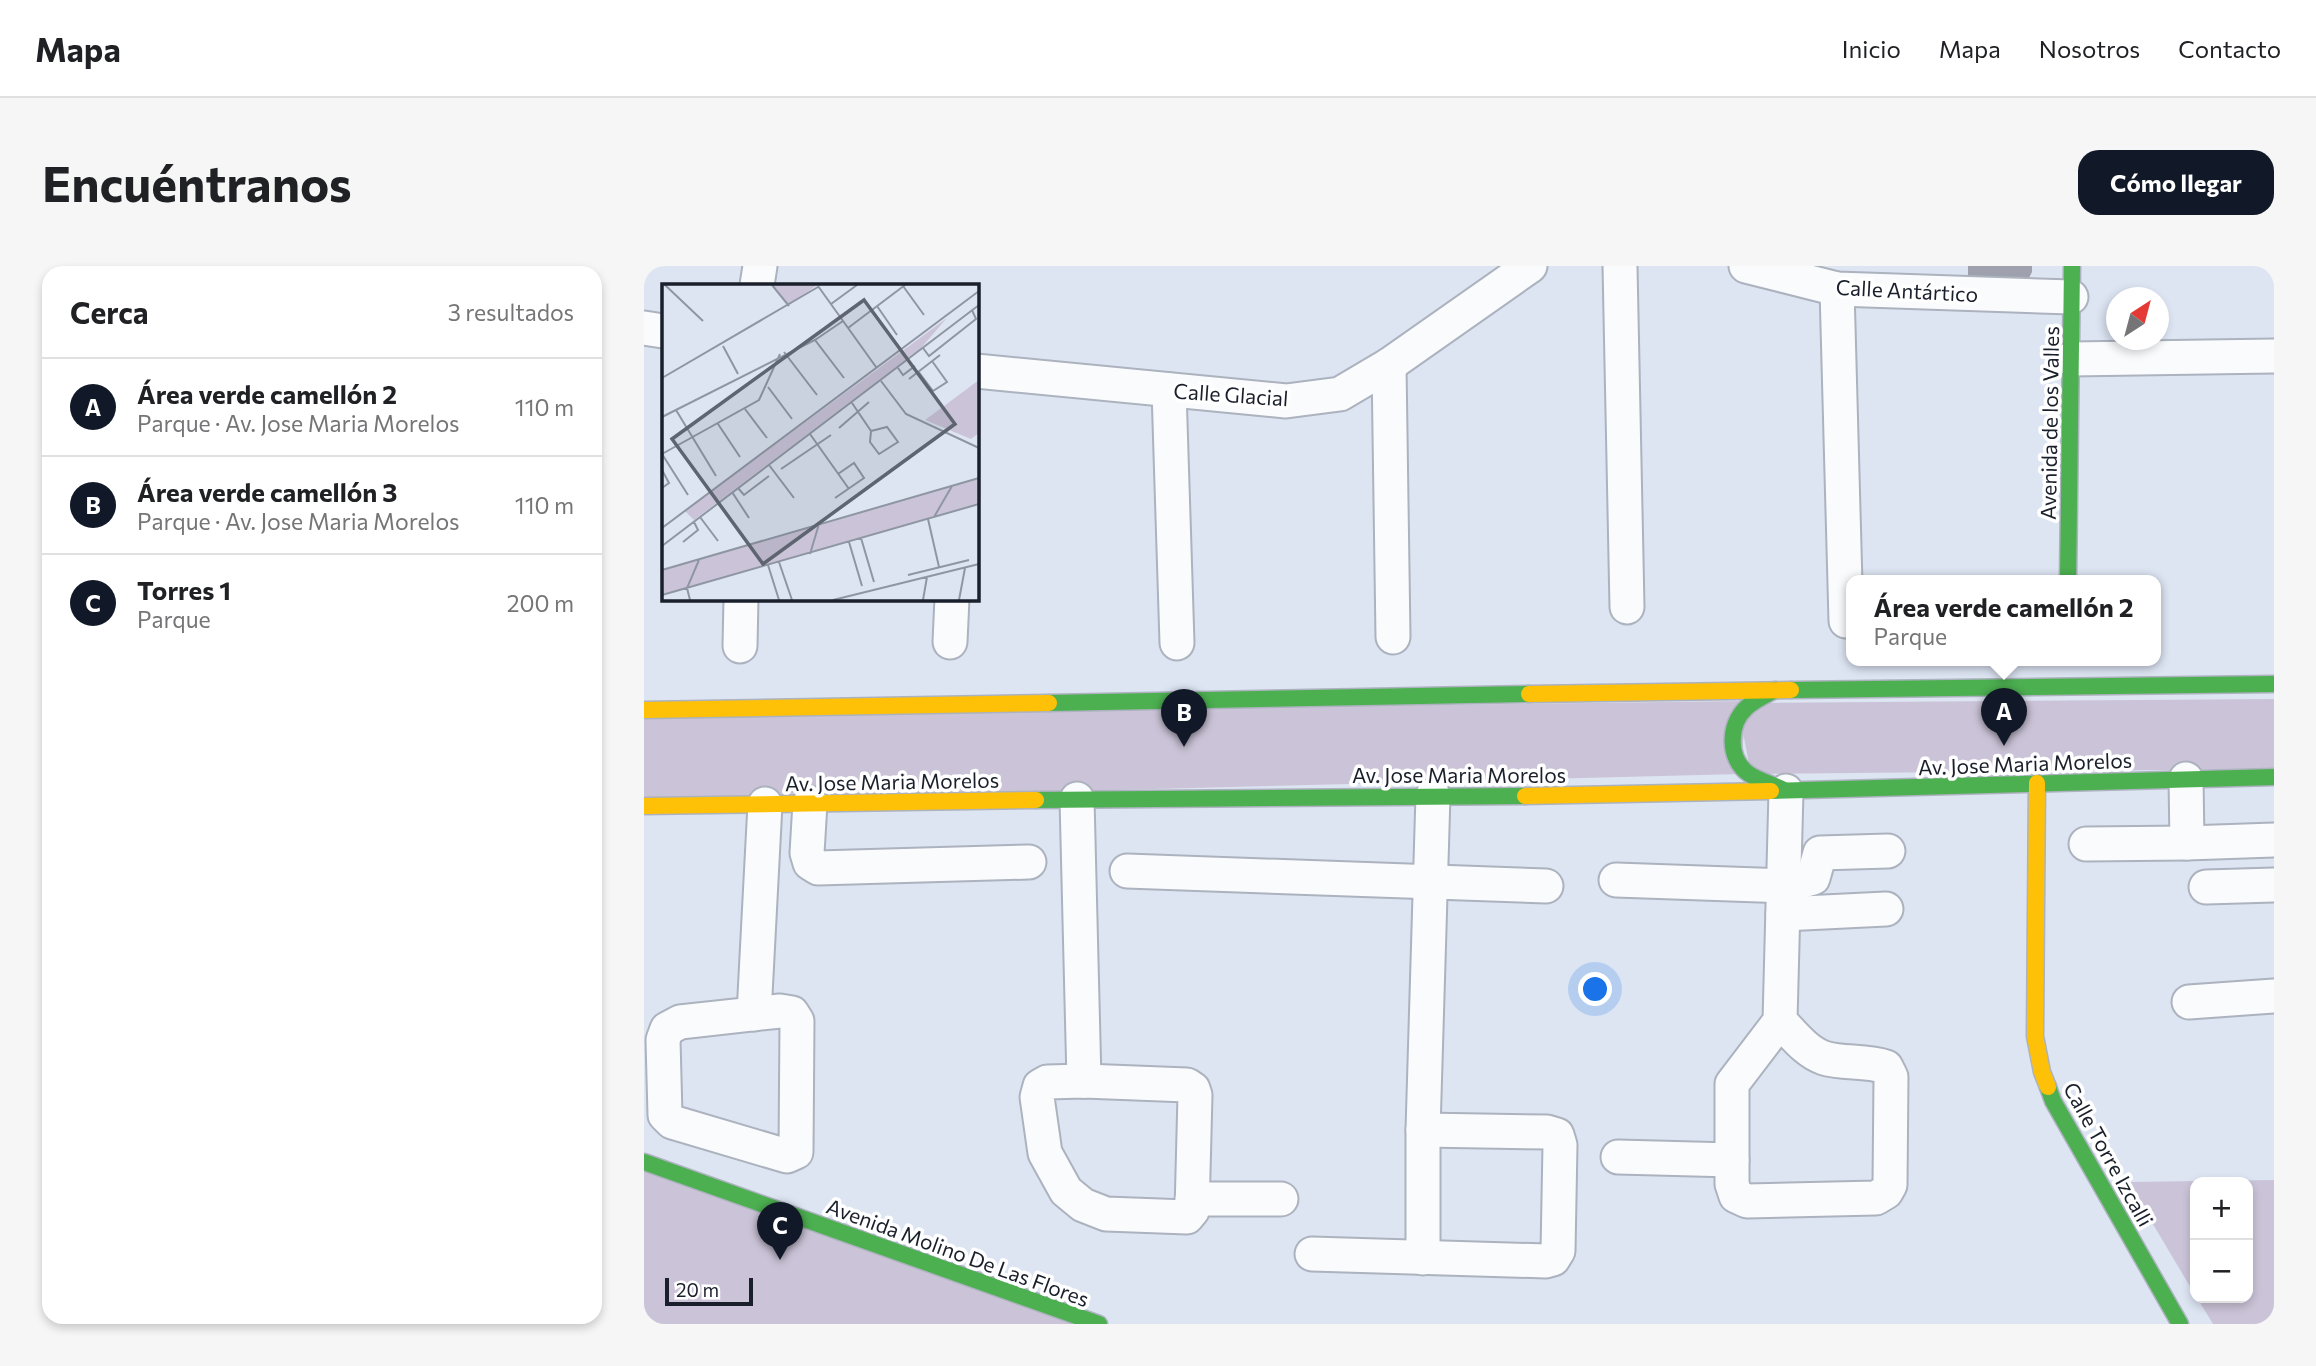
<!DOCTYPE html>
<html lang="es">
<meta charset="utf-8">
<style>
body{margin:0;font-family:Commissioner,sans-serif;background:#f6f6f6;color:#202124}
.controls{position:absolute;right:21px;bottom:21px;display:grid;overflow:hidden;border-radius:14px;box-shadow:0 4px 10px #0003}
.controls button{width:63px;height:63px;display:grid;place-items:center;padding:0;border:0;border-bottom:2px solid #e0e0e0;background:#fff;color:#202124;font:35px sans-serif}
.compass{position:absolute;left:1462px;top:21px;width:63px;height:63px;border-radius:50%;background:#fff;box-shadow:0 4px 10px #0003;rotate:36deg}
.scale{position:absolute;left:21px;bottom:18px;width:88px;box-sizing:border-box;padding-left:7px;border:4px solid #1a202b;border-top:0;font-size:19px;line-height:24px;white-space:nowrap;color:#1a202b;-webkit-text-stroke:5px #fff;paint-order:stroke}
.you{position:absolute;left:952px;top:724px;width:24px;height:24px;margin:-18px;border:5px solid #fff;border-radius:50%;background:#1a73e8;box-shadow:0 0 0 10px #1a73e833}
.badge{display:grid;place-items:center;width:46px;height:46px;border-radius:50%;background:#111827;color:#fff;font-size:23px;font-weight:700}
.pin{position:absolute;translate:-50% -58px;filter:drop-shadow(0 2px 4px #0008)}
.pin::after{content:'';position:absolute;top:37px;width:24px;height:21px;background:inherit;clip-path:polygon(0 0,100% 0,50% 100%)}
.popup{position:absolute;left:1202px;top:309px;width:315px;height:91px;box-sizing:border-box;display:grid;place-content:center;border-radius:14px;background:#fff;filter:drop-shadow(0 2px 5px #0005);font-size:23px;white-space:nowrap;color:#757577}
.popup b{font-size:26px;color:#202124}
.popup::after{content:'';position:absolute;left:50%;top:100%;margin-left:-14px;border:14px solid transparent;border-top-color:#fff}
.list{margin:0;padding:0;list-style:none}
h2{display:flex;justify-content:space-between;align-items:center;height:91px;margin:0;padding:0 28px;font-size:30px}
h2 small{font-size:23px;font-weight:400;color:#757577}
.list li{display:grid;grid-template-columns:46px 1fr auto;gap:21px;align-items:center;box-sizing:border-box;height:98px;padding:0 28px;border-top:2px solid #e0e0e0}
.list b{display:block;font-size:26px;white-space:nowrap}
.list p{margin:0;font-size:23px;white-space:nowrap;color:#757577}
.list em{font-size:23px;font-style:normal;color:#757577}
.map{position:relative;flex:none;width:1630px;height:1058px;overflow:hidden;border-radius:21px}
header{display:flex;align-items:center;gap:42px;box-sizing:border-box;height:98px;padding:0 35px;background:#fff;border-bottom:2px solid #e0e0e0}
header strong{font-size:33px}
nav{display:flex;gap:38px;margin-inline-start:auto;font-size:24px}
.intro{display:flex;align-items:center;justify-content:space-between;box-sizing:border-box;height:168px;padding:0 42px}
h1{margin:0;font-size:49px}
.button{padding:18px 32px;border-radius:21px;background:#111827;color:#fff;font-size:24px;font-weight:700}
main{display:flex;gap:42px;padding:0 42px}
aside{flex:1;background:#fff;border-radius:21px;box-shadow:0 4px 10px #0003}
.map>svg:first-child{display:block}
.green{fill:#cbc4d8}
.building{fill:#9ea1ad}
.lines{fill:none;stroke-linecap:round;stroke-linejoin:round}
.street-casing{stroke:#acb2be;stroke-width:37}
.fast-casing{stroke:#acb2be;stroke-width:19}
.slow-casing{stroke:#acb2be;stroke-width:19}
.street{stroke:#fafbfd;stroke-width:33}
.fast{stroke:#4caf50;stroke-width:16}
.slow{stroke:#ffc107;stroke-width:16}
.labels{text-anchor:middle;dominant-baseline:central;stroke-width:7;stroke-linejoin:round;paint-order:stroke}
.street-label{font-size:21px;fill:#1a202b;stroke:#fff}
.inset-road{fill:none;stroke:#8f96a3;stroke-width:2}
.view{fill:#5e6571;fill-opacity:0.15;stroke:#5e6571;stroke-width:3.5}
.inset-edge{fill:none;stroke:#1a202b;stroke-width:3.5}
</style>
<header>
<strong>Mapa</strong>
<nav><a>Inicio</a><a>Mapa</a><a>Nosotros</a><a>Contacto</a></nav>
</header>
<div class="intro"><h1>Encuéntranos</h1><a class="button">Cómo llegar</a></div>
<main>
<aside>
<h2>Cerca<small>3 resultados</small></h2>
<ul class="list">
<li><span class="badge">A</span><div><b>Área verde camellón 2</b><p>Parque · Av. Jose Maria Morelos</p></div><em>110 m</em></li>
<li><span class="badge">B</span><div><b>Área verde camellón 3</b><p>Parque · Av. Jose Maria Morelos</p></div><em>110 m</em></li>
<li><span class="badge">C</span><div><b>Torres 1</b><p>Parque</p></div><em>200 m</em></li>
</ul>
</aside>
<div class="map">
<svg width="1630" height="1058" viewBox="0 0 1630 1058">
<rect width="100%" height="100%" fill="#dde5f3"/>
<!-- green -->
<g class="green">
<path d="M1630,433V503L1107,508L1096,451L1109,437Z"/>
<path d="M1103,435L1096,508L0,536V449Z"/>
<path d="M0,898L451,1058H0Z"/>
<path d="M1630,914V1058H1569L1553,1032H1604V916H1551V1029L1484,916Z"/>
</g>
<!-- building -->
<path class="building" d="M1324,0H1388V6L1385,12L1380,16L1324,15Z"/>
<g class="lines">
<!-- street casing -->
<g class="street-casing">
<g id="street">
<path d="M976,0L983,341"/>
<path d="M1102,0L1193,23L1427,31"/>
<path d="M113,19L116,0"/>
<path d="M1193,23L1202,355"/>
<path d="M0,62L19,65"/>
<path d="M1427,93L1630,90"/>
<path d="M745,99L749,371"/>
<path d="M332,105L642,135L696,128L745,99L886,0"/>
<path d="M525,124L533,377"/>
<path d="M306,376L308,332"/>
<path d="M96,380L97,332"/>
<path d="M1542,513L1543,577L1630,574"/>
<path d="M433,533L440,815"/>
<path d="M166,537L163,587L166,597L174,602L385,596"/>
<path d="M1442,578L1543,577"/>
<path d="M483,605L902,620"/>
<path d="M972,614L1140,620L1169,612L1176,587L1244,585"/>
<path d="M1562,621L1630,619"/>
<path d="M1139,648L1242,643"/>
<path d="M1545,736L1630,730"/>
<path d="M136,745L148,747L153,755L152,886L143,890L28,856L21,849L19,774L23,763L36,756Z"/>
<path d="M110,748L121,538"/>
<path d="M1136,755C1149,768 1162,786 1180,792C1199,798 1222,794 1242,801L1247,811L1246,919L1242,926L1232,932L1103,935L1092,930L1088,918V818L1136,755L1142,525"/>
<path d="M440,815L543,819L549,823L551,829L548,945L543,951L462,948L439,939L422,925L401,887L393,831L396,820L403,816Z"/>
<path d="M974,891L1088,894"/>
<path d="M548,933H637"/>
<path d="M668,988L902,995L909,993L914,985L916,879L913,869L903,866L779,864"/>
<path d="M779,992V864L789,529"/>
</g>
</g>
<!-- fast casing -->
<g class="fast-casing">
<g id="fast">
<path d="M1424,314L1428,0"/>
<path d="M1131,424C1122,429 1111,434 1103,441C1084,458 1083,493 1105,508C1115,515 1129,518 1140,524"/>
<path d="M1147,424L1630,418"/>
<path d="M405,437L885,428"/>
<path d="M1127,525L1630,511"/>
<path d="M392,534L881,530"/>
<path d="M1404,821L1409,835L1536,1058"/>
<path d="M0,896L455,1058"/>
</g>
</g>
<!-- slow casing -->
<g class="slow-casing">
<g id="slow">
<path d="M885,428L1147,424"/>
<path d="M0,444L405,437"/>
<path d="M1393,517L1391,770L1398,806L1404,821"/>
<path d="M881,530L1127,525"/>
<path d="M0,540L392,534"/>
</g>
</g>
<!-- street -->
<use href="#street" class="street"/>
<!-- fast -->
<use href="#fast" class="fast"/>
<!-- slow -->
<use href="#slow" class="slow"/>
</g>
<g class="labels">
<!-- street labels -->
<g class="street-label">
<text transform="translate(1263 24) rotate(3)">Calle Antártico</text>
<text transform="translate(587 128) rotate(4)">Calle Glacial</text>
<text transform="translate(1405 157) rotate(-89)">Avenida de los Valles</text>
<text transform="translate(1381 497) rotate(-2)">Av. Jose Maria Morelos</text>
<text x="815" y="508">Av. Jose Maria Morelos</text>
<text transform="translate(248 515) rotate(-1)">Av. Jose Maria Morelos</text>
<text transform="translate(1465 888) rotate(61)">Calle Torre Izcalli</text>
<text transform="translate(314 986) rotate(20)">Avenida Molino De Las Flores</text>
</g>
</g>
<!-- overview -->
<g transform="translate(18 18)">
<rect width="317" height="317" fill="#dde5f3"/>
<path d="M111,1H155L127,21ZM285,34L259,64L32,236L23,227ZM317,96V149L309,155L263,136ZM317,194V220L0,311V286Z" fill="#cbc4d8"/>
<path class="inset-road" d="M3,1L41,37M110,1L127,22M156,2L214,83M241,2L262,31M169,20L195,1M215,22L235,51M186,44L243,1M153,56L182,94M61,62L76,90M261,64L267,72L314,35L310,26M122,68L155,111M236,84L241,91L253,82M256,87L271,107L285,98L270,77M0,94L156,3M247,95L278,71M219,97L244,130L317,164M106,103L130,135M190,119L209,147L208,158L217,170L236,158L225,143L209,147M83,125L105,154M14,126L54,192M0,133L153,56L181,37M56,140L78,173M177,144L207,118M148,150L187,205M0,170L97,116L118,70M0,170L26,211M107,181L132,214M119,185L169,151M0,186L7,199L0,204M76,204L82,211L107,192M70,208L87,234M173,214L202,194L192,179L176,190M38,233L56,257M272,233L290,202M266,235L277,283M0,244L317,7M199,254L212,298M21,258L36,246L32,238M187,258L200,302M0,262L317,21M148,270L157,240M117,278L130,316M106,281L117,316M0,286L317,194M246,291L307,276M0,311L317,220M28,316L25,304L37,276M171,316L317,280M261,316L265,293M297,316L303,284"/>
<path class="view" d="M202,16L293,140L101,280L10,155Z"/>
<rect width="317" height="317" class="inset-edge"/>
</g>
</svg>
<div class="controls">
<button>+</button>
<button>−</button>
</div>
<svg class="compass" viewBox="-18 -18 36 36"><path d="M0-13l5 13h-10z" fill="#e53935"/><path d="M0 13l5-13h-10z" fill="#757577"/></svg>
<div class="scale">20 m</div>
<div class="you"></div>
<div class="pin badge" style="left:1360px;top:480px">A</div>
<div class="popup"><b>Área verde camellón 2</b>Parque</div>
<div class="pin badge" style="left:540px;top:481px">B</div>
<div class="pin badge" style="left:136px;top:994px">C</div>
</div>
</main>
